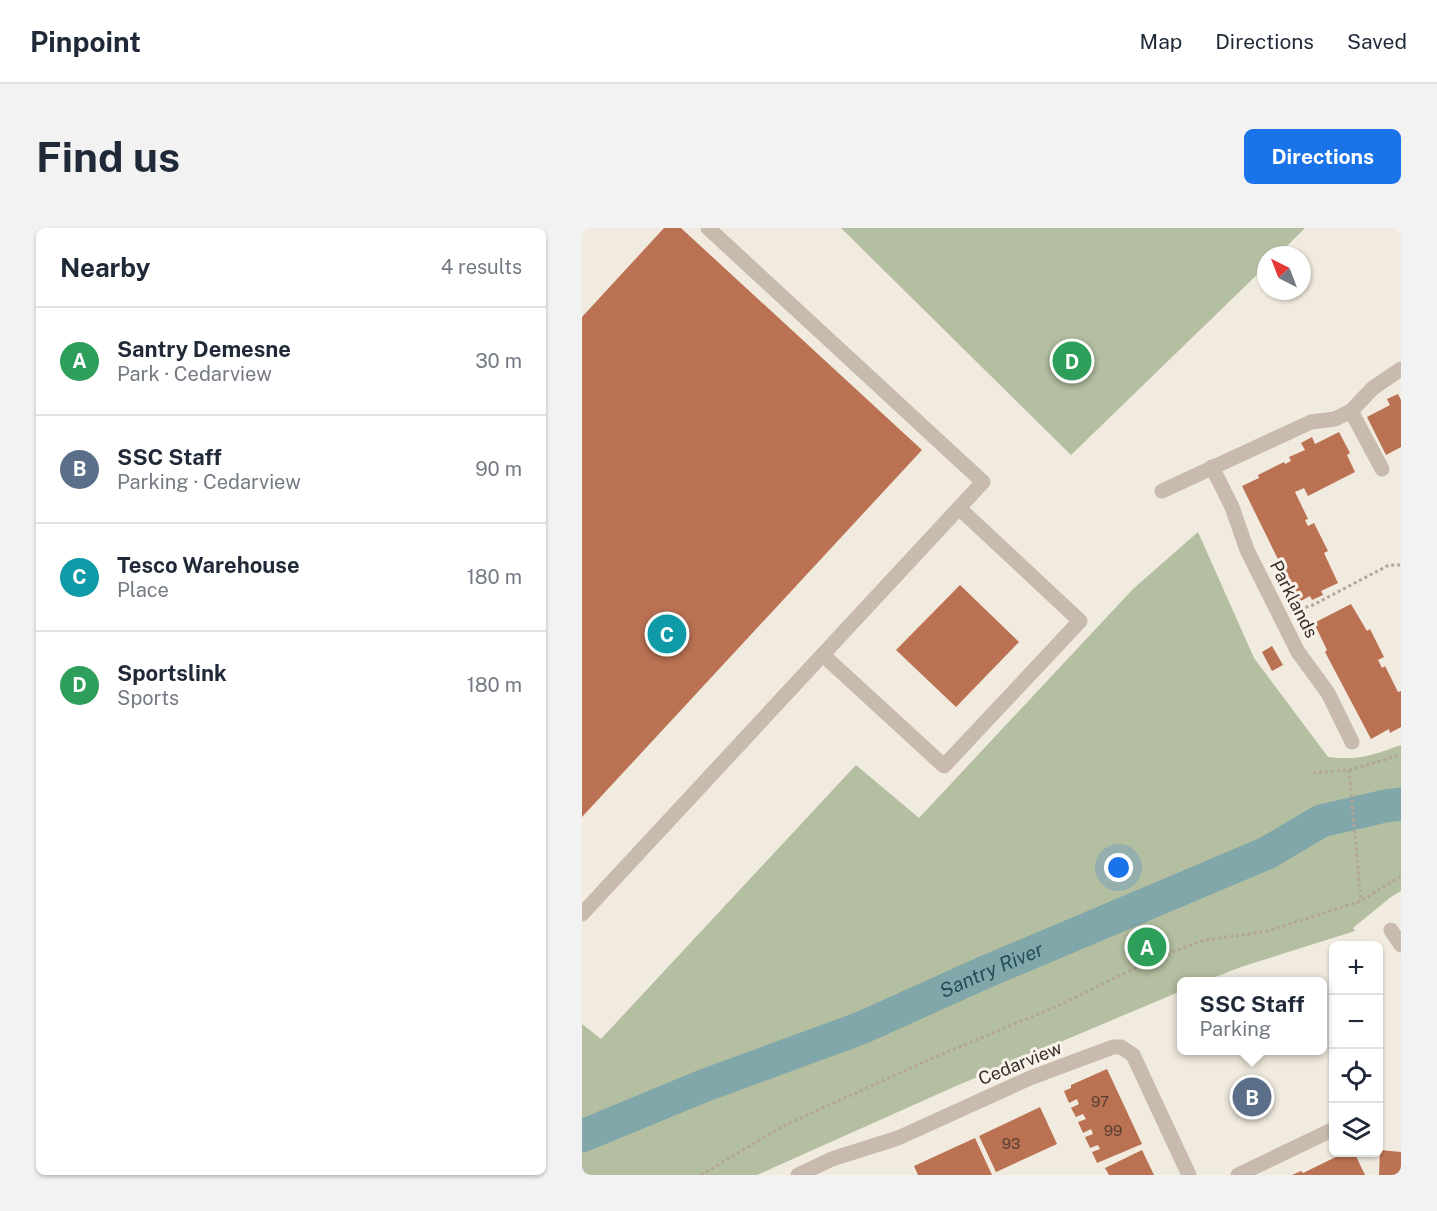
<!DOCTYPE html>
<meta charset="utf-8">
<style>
body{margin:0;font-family:"Public Sans",sans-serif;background:#f2f2f3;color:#1f2937}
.controls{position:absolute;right:18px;bottom:18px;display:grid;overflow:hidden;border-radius:9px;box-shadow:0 2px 4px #0004}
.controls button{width:54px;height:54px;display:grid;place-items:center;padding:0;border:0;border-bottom:2px solid #e0e1e3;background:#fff;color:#1f2937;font:30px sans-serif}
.compass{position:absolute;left:675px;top:18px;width:54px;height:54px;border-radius:50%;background:#fff;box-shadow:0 2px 4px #0004;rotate:318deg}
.you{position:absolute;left:537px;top:640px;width:21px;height:21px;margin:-15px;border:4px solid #fff;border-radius:50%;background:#1a73e8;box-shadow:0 0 0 9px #1a73e833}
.badge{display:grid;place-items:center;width:39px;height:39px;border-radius:50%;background:#1a73e8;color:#fff;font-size:20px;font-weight:700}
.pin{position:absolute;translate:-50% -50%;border:3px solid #fff;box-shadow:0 2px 6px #0006}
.popup{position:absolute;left:595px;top:749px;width:150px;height:78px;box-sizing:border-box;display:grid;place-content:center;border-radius:9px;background:#fff;filter:drop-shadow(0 2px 4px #0005);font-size:20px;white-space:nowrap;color:#747a83}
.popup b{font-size:22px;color:#1f2937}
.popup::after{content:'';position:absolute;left:50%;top:100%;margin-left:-12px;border:12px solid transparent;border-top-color:#fff}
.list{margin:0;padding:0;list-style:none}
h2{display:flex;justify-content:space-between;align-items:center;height:78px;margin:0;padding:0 24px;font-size:26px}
h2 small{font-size:20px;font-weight:400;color:#747a83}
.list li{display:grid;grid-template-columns:39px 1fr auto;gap:18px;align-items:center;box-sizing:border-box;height:108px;padding:0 24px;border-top:2px solid #e0e1e3}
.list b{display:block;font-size:22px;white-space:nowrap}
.list p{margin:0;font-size:20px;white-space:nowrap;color:#747a83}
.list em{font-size:20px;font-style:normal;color:#747a83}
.icon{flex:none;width:33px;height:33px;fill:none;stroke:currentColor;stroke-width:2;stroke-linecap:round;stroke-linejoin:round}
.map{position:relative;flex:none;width:819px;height:947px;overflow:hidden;border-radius:9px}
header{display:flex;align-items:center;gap:36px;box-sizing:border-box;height:84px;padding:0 30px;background:#fff;border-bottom:2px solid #e0e1e3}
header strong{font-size:28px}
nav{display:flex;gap:33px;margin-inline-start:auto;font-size:21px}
.intro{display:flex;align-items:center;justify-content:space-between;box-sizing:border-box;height:144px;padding:0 36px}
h1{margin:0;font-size:42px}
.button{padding:15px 27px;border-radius:9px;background:#1a73e8;color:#fff;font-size:21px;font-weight:700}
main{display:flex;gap:36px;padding:0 36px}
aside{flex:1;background:#fff;border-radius:9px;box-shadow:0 2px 4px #0004}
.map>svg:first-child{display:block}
.green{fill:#b3bfa0}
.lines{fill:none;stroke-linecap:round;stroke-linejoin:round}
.river{stroke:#81a7ab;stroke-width:33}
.building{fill:#bb7253}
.path{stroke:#b4a596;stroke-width:3;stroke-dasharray:3 3;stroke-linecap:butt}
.minor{stroke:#c8baac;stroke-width:15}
.labels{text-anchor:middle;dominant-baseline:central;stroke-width:6;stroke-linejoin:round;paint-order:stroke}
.number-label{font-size:15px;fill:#584034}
.street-label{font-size:18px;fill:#372f2a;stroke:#f9f3ec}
.water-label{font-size:20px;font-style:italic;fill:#234f55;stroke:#f9f3ec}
</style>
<header>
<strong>Pinpoint</strong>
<nav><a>Map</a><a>Directions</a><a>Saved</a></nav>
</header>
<div class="intro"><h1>Find us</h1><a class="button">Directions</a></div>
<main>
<aside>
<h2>Nearby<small>4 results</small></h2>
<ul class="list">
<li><span class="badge" style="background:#2e9e5b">A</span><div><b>Santry Demesne</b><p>Park · Cedarview</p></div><em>30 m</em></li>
<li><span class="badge" style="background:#5c6f8a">B</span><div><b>SSC Staff</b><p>Parking · Cedarview</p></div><em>90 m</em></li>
<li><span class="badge" style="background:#0f9aa8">C</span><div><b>Tesco Warehouse</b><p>Place</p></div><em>180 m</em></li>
<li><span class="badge" style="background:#2e9e5b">D</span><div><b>Sportslink</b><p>Sports</p></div><em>180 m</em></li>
</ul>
</aside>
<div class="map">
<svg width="819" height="947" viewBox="0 0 819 947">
<rect width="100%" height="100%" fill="#f1eadf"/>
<!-- green -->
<g class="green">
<path d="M259,0H723L696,27H684V38L489,227Z"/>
<path d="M616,304L672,430L746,529C777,533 790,527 819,517V663L809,669L771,700L773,703L659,739L623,753L600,754L599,763L374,858L175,947H0V796L19,811L274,537L337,590L551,361Z"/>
</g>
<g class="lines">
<!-- river -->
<path class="river" id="s1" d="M0,908L121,858L279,800L401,745L685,625L739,593L803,578L819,576"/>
</g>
<!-- building -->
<g class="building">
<path d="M82,0H99L340,222L0,589V89Z"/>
<path d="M816,166L819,172V219L804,227L785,189L808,177L805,171Z"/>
<path d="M757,204L768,225L765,227L773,244L726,268L722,260L713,264L726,291L723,292L726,298L732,295L746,323L742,325L756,355L739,363L741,367L730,372L728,368L717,374L660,258L677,250L676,247L702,234L703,236L709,233L707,229L723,222L719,215L730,209L733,216Z"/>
<path d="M378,357L437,414L374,479L314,422Z"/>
<path d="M769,376L785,403L788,401L802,429L796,432L800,440L803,438L816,464L819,463V499L808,505L807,501L789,511L743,424L745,422L732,395Z"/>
<path d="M690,418L701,437L690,443L680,424Z"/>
<path d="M525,841L560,916L515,935L510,924L518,921L516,917L508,920L503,909L511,906L509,901L501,905L496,894L504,891L501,886L494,889L489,880L497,876L496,874L495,871L487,875L482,863L489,860V857Z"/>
<path d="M458,879L475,916L414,944L397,908Z"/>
<path d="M393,910L410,947H336L332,938Z"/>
<path d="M560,922L572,947H527L523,940Z"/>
<path d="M798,922L819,924V947H797Z"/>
<path d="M764,924H772L783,947H710L719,943L721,945Z"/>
</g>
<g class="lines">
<!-- path -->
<g class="path">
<path d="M712,383L731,377L807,337H819"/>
<path d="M767,542L779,673"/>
<path d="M731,545L767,542L819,527"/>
<path d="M119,947L201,898L344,833L473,779L568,733L619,713L686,703L779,673L819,648"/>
</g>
<!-- minor -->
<g class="minor">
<path d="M769,183L800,241"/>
<path d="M630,239L650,279L665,322L716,424L746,465L770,514"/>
<path d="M580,263L729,194L753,191L769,183L791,160L819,141"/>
<path d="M241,427L362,538L498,393L377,280"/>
<path d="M0,686L401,254L126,0"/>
<path d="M809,702L819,717"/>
<path d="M216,947L250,931L316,910L448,850L531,819H539L551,827L607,947"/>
<path d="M656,947L752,901"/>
</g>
</g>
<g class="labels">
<!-- number labels -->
<g class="number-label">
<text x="518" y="873">97</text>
<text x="531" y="902">99</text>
<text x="429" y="915">93</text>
</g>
<!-- street labels -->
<g class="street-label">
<text transform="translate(712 371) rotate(63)">Parklands</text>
<text transform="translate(438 835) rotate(-22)">Cedarview</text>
</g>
<!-- water labels -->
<g class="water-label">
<text stroke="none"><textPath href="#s1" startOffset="442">Santry River</textPath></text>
</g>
</g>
</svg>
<div class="controls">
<button>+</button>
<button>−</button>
<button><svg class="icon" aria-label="locate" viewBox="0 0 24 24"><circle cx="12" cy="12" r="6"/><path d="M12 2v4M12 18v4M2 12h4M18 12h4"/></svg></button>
<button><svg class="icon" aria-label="layers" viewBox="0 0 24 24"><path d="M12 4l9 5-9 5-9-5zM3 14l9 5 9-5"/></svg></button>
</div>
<svg class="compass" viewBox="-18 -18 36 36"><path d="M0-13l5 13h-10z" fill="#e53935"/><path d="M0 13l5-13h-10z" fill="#747a83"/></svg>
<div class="you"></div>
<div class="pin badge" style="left:565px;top:719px;background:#2e9e5b">A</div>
<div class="pin badge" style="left:670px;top:869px;background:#5c6f8a">B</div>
<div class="popup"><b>SSC Staff</b>Parking</div>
<div class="pin badge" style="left:85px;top:406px;background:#0f9aa8">C</div>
<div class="pin badge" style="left:490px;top:133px;background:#2e9e5b">D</div>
</div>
</main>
